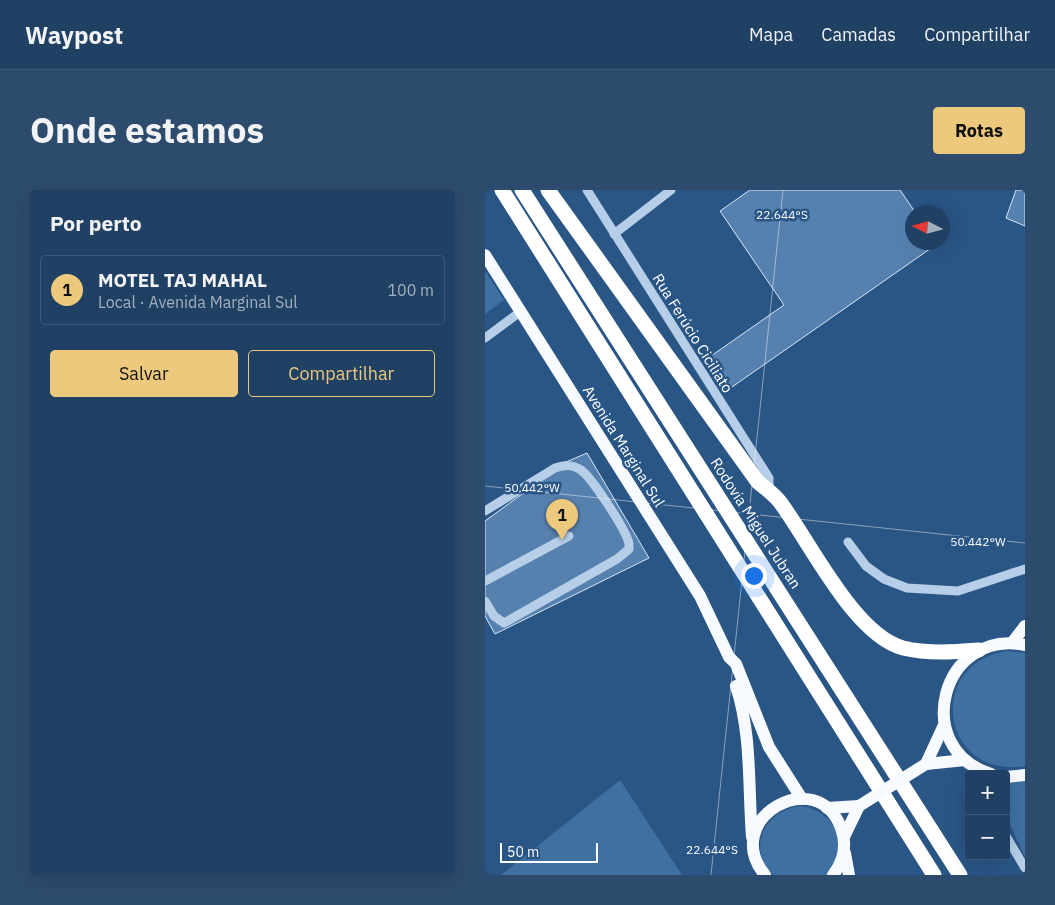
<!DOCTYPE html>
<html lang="pt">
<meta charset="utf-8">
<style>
body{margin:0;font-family:"IBM Plex Sans",sans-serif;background:#2d4b6d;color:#f1f3f6}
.controls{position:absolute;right:15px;bottom:15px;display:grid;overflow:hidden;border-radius:5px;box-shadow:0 5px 20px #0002}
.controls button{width:45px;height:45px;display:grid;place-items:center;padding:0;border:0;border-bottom:1px solid #3d5978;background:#204064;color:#f1f3f6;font:25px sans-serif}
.compass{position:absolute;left:420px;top:15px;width:45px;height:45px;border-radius:50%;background:#204064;box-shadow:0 5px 20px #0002;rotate:276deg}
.scale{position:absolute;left:15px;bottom:12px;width:98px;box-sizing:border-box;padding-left:5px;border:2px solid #fff;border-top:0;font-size:14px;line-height:18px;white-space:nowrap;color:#fff;-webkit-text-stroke:4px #2a5686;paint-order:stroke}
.you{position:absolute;left:268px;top:385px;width:18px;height:18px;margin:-12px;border:4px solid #fff;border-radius:50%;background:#1a73e8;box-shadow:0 0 0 8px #1a73e833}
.badge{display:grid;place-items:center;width:32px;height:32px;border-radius:50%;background:#edc97e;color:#111;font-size:16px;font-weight:700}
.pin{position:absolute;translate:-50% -41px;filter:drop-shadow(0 1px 2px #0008)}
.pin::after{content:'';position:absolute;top:26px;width:18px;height:15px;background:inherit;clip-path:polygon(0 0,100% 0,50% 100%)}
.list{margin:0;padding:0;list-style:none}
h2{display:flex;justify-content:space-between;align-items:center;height:65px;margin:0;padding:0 20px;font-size:21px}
h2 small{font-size:16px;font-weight:400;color:#a2afbf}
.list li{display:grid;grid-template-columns:32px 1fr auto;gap:15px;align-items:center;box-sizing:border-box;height:70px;margin:0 10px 10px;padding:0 10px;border:1px solid #3d5978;border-radius:5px}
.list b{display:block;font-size:19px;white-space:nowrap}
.list p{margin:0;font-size:16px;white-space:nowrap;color:#a2afbf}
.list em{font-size:16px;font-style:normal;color:#a2afbf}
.actions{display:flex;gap:10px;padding:15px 20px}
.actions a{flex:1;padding:11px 0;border:1px solid #edc97e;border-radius:5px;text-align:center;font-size:18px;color:#edc97e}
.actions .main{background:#edc97e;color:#111}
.map{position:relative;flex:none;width:540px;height:685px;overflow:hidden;border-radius:5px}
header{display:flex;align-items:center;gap:30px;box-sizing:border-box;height:70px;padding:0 25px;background:#204064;border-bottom:1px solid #3d5978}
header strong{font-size:24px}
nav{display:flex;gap:28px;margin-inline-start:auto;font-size:18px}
.intro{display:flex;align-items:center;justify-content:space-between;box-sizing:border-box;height:120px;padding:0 30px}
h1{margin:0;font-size:35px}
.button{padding:12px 22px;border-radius:5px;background:#edc97e;color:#111;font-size:18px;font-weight:700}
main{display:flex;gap:30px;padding:0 30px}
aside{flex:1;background:#204064;border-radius:5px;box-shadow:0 5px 20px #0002}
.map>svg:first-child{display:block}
.green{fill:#3f70a2}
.building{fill:#5681af;stroke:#d9e7f6}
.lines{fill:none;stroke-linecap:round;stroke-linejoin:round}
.minor{stroke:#b6cee7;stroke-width:9}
.major{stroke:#f7fafe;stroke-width:12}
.highway{stroke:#fff;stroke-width:15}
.major-bridge{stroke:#f7fafe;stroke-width:12}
.ticks{fill:none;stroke:#fff;stroke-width:1;stroke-opacity:0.45}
.labels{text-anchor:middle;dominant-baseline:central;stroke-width:5;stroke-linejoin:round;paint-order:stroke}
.street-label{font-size:15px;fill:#fff;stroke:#2a5686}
.ticks-label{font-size:12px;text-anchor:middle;fill:#fff;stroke:#2a5686;stroke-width:5;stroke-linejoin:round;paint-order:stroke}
</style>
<header>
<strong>Waypost</strong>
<nav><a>Mapa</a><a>Camadas</a><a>Compartilhar</a></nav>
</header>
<div class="intro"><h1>Onde estamos</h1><a class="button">Rotas</a></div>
<main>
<aside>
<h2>Por perto<small></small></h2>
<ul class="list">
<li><span class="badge">1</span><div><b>MOTEL TAJ MAHAL</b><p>Local · Avenida Marginal Sul</p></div><em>100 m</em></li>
</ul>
<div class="actions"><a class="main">Salvar</a><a>Compartilhar</a></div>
</aside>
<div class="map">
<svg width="540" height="685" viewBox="0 0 540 685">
<rect width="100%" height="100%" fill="#2a5686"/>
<!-- green -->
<g class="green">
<path d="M0,81L19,110L0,124Z"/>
<path d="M523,461L540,463V576C456,590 439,472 523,461Z"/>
<path d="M540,589V667L521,626V592Z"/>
<path d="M135,590L197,685H16Z"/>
<path d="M316,616C342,620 360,641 353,668C351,674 346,680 342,685H288C260,658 281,619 316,616Z"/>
</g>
<!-- building -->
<g class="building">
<path d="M265,0H415L430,22H428V52H451L452,54L247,197L226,166L299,115L235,21Z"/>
<path d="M531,0H540V36L521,28Z"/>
<path d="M102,263L164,368L10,444L0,426V331L81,272Z"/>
</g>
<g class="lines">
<!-- minor -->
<g class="minor">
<path d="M102,0L284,288V302"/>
<path d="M129,44L186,0"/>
<path d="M0,148L35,122"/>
<path d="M0,321L70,278C80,275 87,274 96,280C107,288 142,341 144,354V359L132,369L19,433L9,426L0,411"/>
<path d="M363,352L381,376L399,389L422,398L473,401L540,379"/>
<path d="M0,391L84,346"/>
<path d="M521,646L540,678"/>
</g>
<!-- major -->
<g class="major">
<path d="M0,65L215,406L244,467L251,474L284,557L317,609"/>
<path d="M527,453L540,436"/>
<path d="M251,496C267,545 263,596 267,647"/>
<path d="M441,574L459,535"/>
<path d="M441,574L480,570"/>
<path d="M506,584C425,559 456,438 540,455"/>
<path d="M521,587L540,585"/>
<path d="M342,618L374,616"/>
<path d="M359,647L374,616"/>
<path d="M360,663L364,685"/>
<path d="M280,685C234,629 332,573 356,638C362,655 359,671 348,685"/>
</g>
<!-- highway -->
<g class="highway">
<path d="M17,0L449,685"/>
<path d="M37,0L475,685"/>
<path d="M63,0L273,292C280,298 289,304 295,312C325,352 369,445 418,458C443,464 469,462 494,460"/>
</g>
<!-- major-bridge -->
<path class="major-bridge" d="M374,616L441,574"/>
</g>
<!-- ticks -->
<path class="ticks" d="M0,296L540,353M226,685L298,0"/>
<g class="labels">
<!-- street labels -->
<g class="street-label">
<text transform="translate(208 143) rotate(58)">Rua Ferúcio Ciciliato</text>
<text transform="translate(139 256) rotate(58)">Avenida Marginal Sul</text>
<text transform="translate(271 333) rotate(57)">Rodovia Miguel Jubran</text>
</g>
</g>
<g class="ticks-label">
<text x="297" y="29">22.644°S</text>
<text x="47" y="302">50.442°W</text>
<text x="493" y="356">50.442°W</text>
<text x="227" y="664">22.644°S</text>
</g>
</svg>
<div class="controls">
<button>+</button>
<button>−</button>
</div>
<svg class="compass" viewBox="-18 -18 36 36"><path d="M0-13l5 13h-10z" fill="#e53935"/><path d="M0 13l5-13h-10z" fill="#a2afbf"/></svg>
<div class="scale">50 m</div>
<div class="you"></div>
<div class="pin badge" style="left:77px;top:350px">1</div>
</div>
</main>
